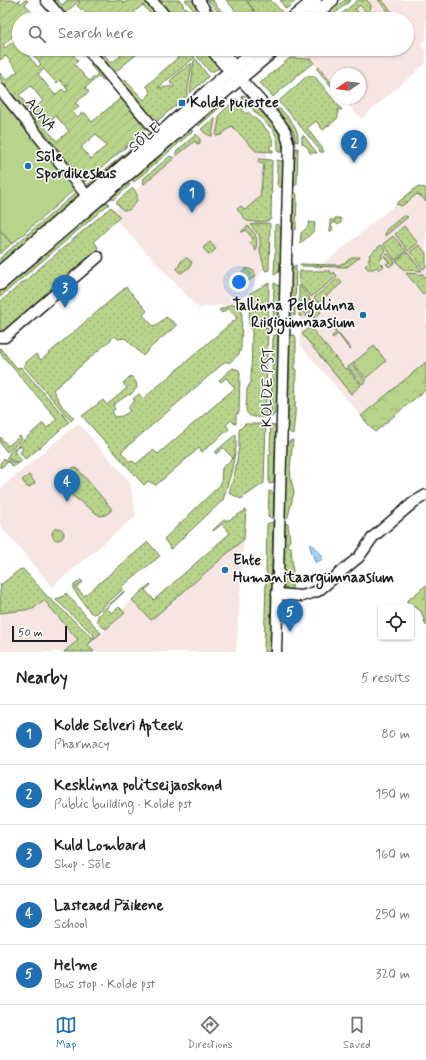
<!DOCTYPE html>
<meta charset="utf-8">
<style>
body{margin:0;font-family:Mynerve,sans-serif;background:#f6f6f6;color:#222}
.controls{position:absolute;right:12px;bottom:12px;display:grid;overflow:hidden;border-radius:4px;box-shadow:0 1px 3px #0004}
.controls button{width:36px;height:36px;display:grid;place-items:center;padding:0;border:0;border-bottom:1px solid #e0e0e0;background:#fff;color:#222;font:20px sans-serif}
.compass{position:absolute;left:330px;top:68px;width:36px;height:36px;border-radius:50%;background:#fff;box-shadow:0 1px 3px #0004;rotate:257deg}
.scale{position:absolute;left:12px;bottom:10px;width:55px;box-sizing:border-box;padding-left:4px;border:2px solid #1c1c1c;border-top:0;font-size:11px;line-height:14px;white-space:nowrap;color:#1c1c1c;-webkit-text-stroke:3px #fff;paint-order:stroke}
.you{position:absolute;left:239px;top:282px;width:14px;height:14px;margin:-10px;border:3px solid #fff;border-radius:50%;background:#1a73e8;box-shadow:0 0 0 6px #1a73e833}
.badge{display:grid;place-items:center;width:26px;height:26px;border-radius:50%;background:#1f6fb2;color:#fff;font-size:13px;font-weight:700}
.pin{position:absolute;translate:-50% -33px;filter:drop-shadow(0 1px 2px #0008)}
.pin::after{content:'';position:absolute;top:21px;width:14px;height:12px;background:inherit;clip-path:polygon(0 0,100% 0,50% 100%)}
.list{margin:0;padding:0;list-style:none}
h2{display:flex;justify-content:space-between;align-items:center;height:52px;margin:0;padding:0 16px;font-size:17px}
h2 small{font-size:13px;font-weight:400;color:#767676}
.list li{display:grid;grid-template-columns:26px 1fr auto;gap:12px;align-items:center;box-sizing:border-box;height:60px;padding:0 16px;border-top:1px solid #e0e0e0}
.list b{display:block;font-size:15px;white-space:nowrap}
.list p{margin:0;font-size:13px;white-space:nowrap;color:#767676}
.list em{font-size:13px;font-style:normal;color:#767676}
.icon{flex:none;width:22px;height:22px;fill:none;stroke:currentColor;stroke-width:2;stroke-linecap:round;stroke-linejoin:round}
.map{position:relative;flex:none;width:426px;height:652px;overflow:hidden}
.search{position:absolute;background:#fff;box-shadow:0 1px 3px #0004;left:12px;right:12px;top:12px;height:44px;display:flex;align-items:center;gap:10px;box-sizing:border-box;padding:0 14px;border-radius:22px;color:#767676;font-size:15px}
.sheet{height:352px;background:#fff}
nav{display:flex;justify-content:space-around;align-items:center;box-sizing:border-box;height:56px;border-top:1px solid #e0e0e0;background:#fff;font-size:11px;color:#767676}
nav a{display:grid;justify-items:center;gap:2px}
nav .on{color:#1f6fb2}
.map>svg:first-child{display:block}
.built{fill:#f6e5e2}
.grass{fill:url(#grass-dots);stroke:#6a7854}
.forest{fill:url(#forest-crowns);stroke:#6a7854}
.garden{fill:url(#garden-furrows);stroke:#6a7854;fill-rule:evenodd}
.pitch{fill:#b8d48b;stroke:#6a7854}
.water{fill:url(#water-waves);stroke:#6a8aa2}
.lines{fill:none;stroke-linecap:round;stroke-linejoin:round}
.minor-casing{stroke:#1c1c1c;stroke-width:13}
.major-casing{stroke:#1c1c1c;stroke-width:15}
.minor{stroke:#fff;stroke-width:10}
.major{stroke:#fff;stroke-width:12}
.poi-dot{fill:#1f6fb2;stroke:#fff;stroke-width:1.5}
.labels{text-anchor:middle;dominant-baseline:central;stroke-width:3;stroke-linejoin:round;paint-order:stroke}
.poi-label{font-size:15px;font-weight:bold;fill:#1c1c1c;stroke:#fff;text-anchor:start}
.street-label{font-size:15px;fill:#1c1c1c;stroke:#fff}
</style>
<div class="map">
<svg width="426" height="652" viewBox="0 0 426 652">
<defs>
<pattern id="grass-dots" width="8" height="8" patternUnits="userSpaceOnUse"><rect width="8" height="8" fill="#b8d48b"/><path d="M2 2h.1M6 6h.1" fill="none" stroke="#9eb577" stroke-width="1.8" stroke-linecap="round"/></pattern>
<pattern id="forest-crowns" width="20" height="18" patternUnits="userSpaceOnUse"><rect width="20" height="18" fill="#b8d48b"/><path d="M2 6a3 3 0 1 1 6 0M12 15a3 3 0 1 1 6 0" fill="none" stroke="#9eb577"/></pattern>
<pattern id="garden-furrows" width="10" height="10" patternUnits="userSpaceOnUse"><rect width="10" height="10" fill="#b8d48b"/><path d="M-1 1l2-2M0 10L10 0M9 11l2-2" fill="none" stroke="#9eb577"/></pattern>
<pattern id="water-waves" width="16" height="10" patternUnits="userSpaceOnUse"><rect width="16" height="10" fill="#9ed3fc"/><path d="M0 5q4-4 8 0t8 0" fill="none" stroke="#88b5d7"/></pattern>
</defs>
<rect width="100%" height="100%" fill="#fff"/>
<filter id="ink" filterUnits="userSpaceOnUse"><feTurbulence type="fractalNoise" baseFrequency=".025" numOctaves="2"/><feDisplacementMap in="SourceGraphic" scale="8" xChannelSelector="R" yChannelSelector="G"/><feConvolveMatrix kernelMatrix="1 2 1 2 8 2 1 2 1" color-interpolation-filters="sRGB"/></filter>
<g filter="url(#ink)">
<!-- built -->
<g class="built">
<path d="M361,0H426V39L420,44L426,51V63L361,119L343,98H360V74H336V90L303,51L305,49H407V19H339Z"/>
<path d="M224,112L267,150L266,265L241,303L198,308L111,214L130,195Z"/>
<path d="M417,194L422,197L426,202V362L361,416L300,345L299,284L396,204L402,206Z"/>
<path d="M78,423L130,482L136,516L52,587L0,525V489Z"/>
<path d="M244,539L236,652H0V597L26,574L88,644L124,613L121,610L132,600L151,620Z"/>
</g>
<!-- grass -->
<g class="grass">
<path d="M156,0H180L183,4V6L185,8L186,7L196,19H172Z"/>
<path d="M185,0H194L204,19H201Z"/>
<path d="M246,0H271L282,12L274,19H261Z"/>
<path d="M282,0H297L286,9L280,1Z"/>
<path d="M345,0H351L328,19H321Z"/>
<path d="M358,0H367L371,5L370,10L367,12H366L360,5L355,9L359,13L352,19H338V17Z"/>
<path d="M378,0H382L398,19H395Z"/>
<path d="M209,5L221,19H212L208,6Z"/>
<path d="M180,49H187L195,57L158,88L168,87L170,86L172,88L174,87L171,84L170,81L176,75L192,63L187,96L155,123L141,106L140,103L123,83L125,80L144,100L150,94L149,89L146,86L183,53Z"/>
<path d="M195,49H204L219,68L212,72L209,71L194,52Z"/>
<path d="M300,49H318L311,55L294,54Z"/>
<path d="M290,58L311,59L314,63L301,72L273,97L260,83Z"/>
<path d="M196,59L208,76L206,79L190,93L194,60Z"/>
<path d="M319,67L336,89V92L317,69Z"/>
<path d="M307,76H313L316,78L342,110L338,109V118L323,130L316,121L307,128L322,148L324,152H320L319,149L286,109L278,102Z"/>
<path d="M244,95C254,105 291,136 281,152H278C278,144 278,138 273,130L242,99V97Z"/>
<path d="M226,98L228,100L199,126L198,124L200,120Z"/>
<path d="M236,99L244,108L242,110L246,114L248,112C257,121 273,131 273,145H270V150H273V152L256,151L232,126L221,135L216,136L220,114Z"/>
<path d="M276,106C283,111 295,123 297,132C298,135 298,139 298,142L295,141C295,136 294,132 291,128C287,120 276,114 276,106Z"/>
<path d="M214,118L215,119L212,136C207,135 205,133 201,129Z"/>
<path d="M190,130L193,131L134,182L132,178L156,154L188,131Z"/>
<path d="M153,131L154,133L96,184L91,185H87L148,134Z"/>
<path d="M196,134L200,139V143L197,144L195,141L176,156V152Z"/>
<path d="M302,136H304L317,153H310L308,148L302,143Z"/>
<path d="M298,148L297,183L296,185L294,186L295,150L296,148Z"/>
<path d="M170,156L174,158L144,184L143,183L144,178Z"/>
<path d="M259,159L272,160L271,219C264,223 255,222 247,221L237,209L241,206L245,210L260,197L264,164L259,163L258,161Z"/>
<path d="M277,160L282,161L283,164L282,187H279L277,184L278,175L277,174Z"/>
<path d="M125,181L128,182L130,185L113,200L110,195Z"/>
<path d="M133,188C141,199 137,201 129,210H123L116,202Z"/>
<path d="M79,190L80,193V197L0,267V258Z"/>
<path d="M294,192L296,193L297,195L296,230L294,229L293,227Z"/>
<path d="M104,202L108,203L109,204L0,297V288Z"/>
<path d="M111,207L120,217L94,241L98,247L96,255L5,332L0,333V302Z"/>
<path d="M403,216H406L408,217L385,236L386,230Z"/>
<path d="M335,218H339L341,219V223L338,225L335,222L331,225L333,229L330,232V220H335Z"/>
<path d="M309,222L315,223L314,231L300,244L301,233L308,227Z"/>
<path d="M268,223L270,224V225L269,270L266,271L265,270L260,252V239L259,235L251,225C255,223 263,224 268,223Z"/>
<path d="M278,224L280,228H281V268L278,273L274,275L275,253H276V249L275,248V225Z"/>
<path d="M248,226C258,236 257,237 256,251L250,242L253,239L246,230L242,232H241Z"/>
<path d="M404,226L418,243L408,251L395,234Z"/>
<path d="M0,230H1L12,243L0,254Z"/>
<path d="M393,236L406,251L395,260L383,244Z"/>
<path d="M210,242L216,249L209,255L203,248Z"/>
<path d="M381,245L386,251L381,255L383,257L380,259L381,261L380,262L384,266L379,270L376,267L374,269H368L365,266L370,262L368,259L370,257L369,255Z"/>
<path d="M419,245L426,253V267L423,269L410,252Z"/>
<path d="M407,252L422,271L404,270L396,261Z"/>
<path d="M387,253L395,262L389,267L386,264L389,262L384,256Z"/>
<path d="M353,257H360L347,267L301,266L300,264L339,265L346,262Z"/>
<path d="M187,258L192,262L190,267L181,273L178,271L177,269L182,260Z"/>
<path d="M296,265L295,316L291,313L290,310L291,271L294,266Z"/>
<path d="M247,268L254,271L256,276L243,284L237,277Z"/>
<path d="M300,271H330L332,274L334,272L337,276L311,297L299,283Z"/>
<path d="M406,273L419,274L421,275V274H423L426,278V291L423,294Z"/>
<path d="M338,278L342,283L318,303L314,298Z"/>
<path d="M269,283L268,323H265V328H268L266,390H264V395H266V417C258,417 248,419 246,410L247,389L251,382L252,331L249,324L250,293Z"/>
<path d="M274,283L278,285L280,288L279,330H275L273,328Z"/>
<path d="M299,285L310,299L299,308Z"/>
<path d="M126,287L147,311L143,315L154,327L166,317L177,325L151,347L143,356L125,338L118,339L115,336L53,390L62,406L74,418L71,421L23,365L36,354L41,360Z"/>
<path d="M311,300L315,305L302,316H299V310Z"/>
<path d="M233,304L240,306L242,310L241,348L239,354L230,362L228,363L226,361L121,452L130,462L133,461L136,464L153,450L158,454L235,388L226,378L221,382L219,380L230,370L233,368L239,370L240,374L239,413L236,414V424H235L231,420L226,425L229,429L202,452L199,448L156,485L148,481L144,485L82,416L103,400L107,405L127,388L123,383L131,376L136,382L137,388L130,395L129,394L113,405L115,409L112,411L115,417L122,416L129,412L130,409L128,407L135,401L133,399L139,394L143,399L237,318L228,308L222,313L219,310Z"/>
<path d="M316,307L321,312L315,318L312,316H305Z"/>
<path d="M328,321L351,349L350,350L338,334L333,338L332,336L336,333L327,322Z"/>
<path d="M310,327L345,369L347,368L361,385L351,394L302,334Z"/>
<path d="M278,334L276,412L273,416L271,417L273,336Z"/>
<path d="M290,335H294L296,337V364H294V369H296L295,415L293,434L289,432L287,428Z"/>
<path d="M0,348L17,368L21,367L69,422L37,450L25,459L20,452L23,449L20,446L14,451L22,461L19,463L6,458L9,455V453L43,423L47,428L57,419L0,353Z"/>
<path d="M352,364L366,381L362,384L348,367Z"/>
<path d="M245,424H266L264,483L241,499L229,493L235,472L239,447V430Z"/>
<path d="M271,424L274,425L276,429L274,480L273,483L269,484V455H271V451L270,450Z"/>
<path d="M236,434V448L231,473L223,500L171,549L164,539L221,484L222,468L233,458L223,448L216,454L215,452Z"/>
<path d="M20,436L22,439L7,452L0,443V437L8,446Z"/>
<path d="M293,440L290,468L291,479L294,492L288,517L286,518H285L286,445L290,441Z"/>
<path d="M4,459L18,464L13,467L8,462L0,468V463Z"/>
<path d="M74,467L77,468L111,508V511L105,515L100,516L59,486L58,483L59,481Z"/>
<path d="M29,475L35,483L28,488L22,480Z"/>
<path d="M269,491L272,492L274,493L273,518H270L268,516Z"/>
<path d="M246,510L244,539L151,620L132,600L150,584L151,585L145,590L154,600L230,533L222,524L213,531V530L224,520H229Z"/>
<path d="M273,522L270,652H264L266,577H267V573L266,572L267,524L269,523Z"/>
<path d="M284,523L288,524L290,541L288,542V547H291L293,571L292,592L285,590L283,585Z"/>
<circle cx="58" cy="534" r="6"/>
<path d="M148,542L160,556L121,587L123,589L96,613L93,614L90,612L74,590V585L81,580L83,582L76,587L84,596Z"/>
<path d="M22,569L24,570L46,595L92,637V641L88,645L94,652H64L78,640L44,600L33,609L0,613V590L1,589L0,584H2L19,570Z"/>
<path d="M124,591V592L107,608L112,613L119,607L125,613L106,629L101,626L97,620L99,614Z"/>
<path d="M66,593L101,633L93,640L94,635L56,600V599L62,597Z"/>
<path d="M292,600L290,619L285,620L282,607L283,604L286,601Z"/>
</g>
<!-- forest -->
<g class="forest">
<path d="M417,187L426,188V202L422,197L417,194L402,206L396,204Z"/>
<path d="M426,362V389L375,432L361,416Z"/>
<path d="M426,585V626L421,611L406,602Z"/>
</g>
<!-- garden -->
<g class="garden">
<path d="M0,0H15L17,2L20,0L19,1L21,4L25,0H27L28,1L25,4L38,19H19V38L15,34L3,45L5,48L15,40L19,45V49H22L38,67L41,64L28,49H63L66,52L68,49L71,52L75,49H80L73,55L78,61L74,64L89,81L98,74L90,65L94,62L106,77L103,81L99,76L85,88L89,92L75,103L79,106L73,112L77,117L84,112L92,122L123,96L150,127L83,183L59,150L0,79V73L6,80L18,71L6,56L0,60ZM44,69L50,76L57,83L60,80L65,86L69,84L65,87L68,90L65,92L62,89L55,95L38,74ZM31,86L43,101L32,111L19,95ZM56,116L69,131L57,141L44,126ZM96,134L106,146L91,159L81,147Z"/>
<path d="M52,0H57L62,5L67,0H72L73,1L75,0H121L124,3L128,0H145L161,19H155L143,5L134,12L140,19H88L84,15L86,13L84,10L82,11L77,5L80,3L79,1L64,14Z"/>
<path d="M208,0H214L213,1L228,19H224Z"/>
<path d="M226,0H246L254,11L246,17L247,19H235L239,15Z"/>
<path d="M94,49H100L111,63L121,56L119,53L120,52L119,50L117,51L116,49H143L114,73Z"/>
</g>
<!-- pitch -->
<g class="pitch">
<path d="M0,99L75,189L12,244L0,230Z"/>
<path d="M374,346L386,361L366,378L353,363Z"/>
</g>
<!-- water -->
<path class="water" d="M310,544H311C317,550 331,560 315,562L310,547Z"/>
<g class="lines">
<!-- minor casing -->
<g class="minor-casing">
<g id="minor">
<path d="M46,0L62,19"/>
<path d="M151,0L168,19"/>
<path d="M199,0L203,7L208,19"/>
<path d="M87,49L153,127L166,140"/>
<path d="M211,49L224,65L232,70L266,107L281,125L285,131L289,145L276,652"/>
<path d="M222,49L230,60L232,70"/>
<path d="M0,89L88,197"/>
<path d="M0,337H5L98,257"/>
<path d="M277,594L302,596L318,591L359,557L373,537L414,502L426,495"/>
</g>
</g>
<!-- major casing -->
<g class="major-casing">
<g id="major">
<path d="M292,19L315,0"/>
<path d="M310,19L332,0"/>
<path d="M0,272L160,134L219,81L257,49"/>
<path d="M0,284C91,206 182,127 275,49"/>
</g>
</g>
<!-- minor -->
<use href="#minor" class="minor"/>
<!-- major -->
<use href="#major" class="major"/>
</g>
</g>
<!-- markers -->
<g class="poi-dot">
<rect x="178" y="99" width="8" height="8" rx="2"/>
<circle cx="28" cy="166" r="4"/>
<circle cx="363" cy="315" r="4"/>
<circle cx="225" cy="570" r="4"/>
</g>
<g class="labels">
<!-- poi labels -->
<g class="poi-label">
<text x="190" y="103">Kolde puiestee</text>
<text x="36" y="157">Sõle<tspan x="36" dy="17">Spordikeskus</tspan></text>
<text x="355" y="306" text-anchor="end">Tallinna Pelgulinna<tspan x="355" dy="17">Riigigümnaasium</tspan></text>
<text x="233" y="561">Ehte<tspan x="233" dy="17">Humanitaargümnaasium</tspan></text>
</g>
<!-- street labels -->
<g class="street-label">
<text transform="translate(40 115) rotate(51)">AUNA</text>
<text transform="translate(145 138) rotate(-40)">SÕLE</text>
<text transform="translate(268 387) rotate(-89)">KOLDE PST</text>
</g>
</g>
</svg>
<div class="controls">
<button><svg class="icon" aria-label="locate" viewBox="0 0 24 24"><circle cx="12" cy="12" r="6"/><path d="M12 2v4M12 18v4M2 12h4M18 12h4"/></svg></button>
</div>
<svg class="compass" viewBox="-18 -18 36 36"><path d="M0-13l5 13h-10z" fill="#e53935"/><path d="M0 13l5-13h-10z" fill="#767676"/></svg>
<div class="scale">50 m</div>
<div class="you"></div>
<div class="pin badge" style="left:192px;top:213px">1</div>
<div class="pin badge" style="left:354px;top:163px">2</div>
<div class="pin badge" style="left:65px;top:308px">3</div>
<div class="pin badge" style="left:67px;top:502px">4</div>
<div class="pin badge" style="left:290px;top:632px">5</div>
<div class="search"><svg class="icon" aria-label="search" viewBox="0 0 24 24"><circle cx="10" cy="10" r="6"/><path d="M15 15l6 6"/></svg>Search here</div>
</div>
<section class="sheet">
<h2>Nearby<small>5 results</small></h2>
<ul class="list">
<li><span class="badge">1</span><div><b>Kolde Selveri Apteek</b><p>Pharmacy</p></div><em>80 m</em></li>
<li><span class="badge">2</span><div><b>Kesklinna politseijaoskond</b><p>Public building · Kolde pst</p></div><em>150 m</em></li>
<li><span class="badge">3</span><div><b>Kuld Lombard</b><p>Shop · Sõle</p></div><em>160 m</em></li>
<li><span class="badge">4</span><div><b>Lasteaed Päikene</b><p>School</p></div><em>250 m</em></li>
<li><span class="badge">5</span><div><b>Helme</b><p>Bus stop · Kolde pst</p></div><em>320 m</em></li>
</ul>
</section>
<nav>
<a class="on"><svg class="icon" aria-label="map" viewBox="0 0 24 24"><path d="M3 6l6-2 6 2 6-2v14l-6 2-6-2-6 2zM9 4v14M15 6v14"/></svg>Map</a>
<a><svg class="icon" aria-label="directions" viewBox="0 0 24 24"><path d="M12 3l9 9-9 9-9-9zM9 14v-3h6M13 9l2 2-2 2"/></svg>Directions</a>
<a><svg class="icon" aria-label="saved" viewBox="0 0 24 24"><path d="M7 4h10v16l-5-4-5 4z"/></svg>Saved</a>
</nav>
